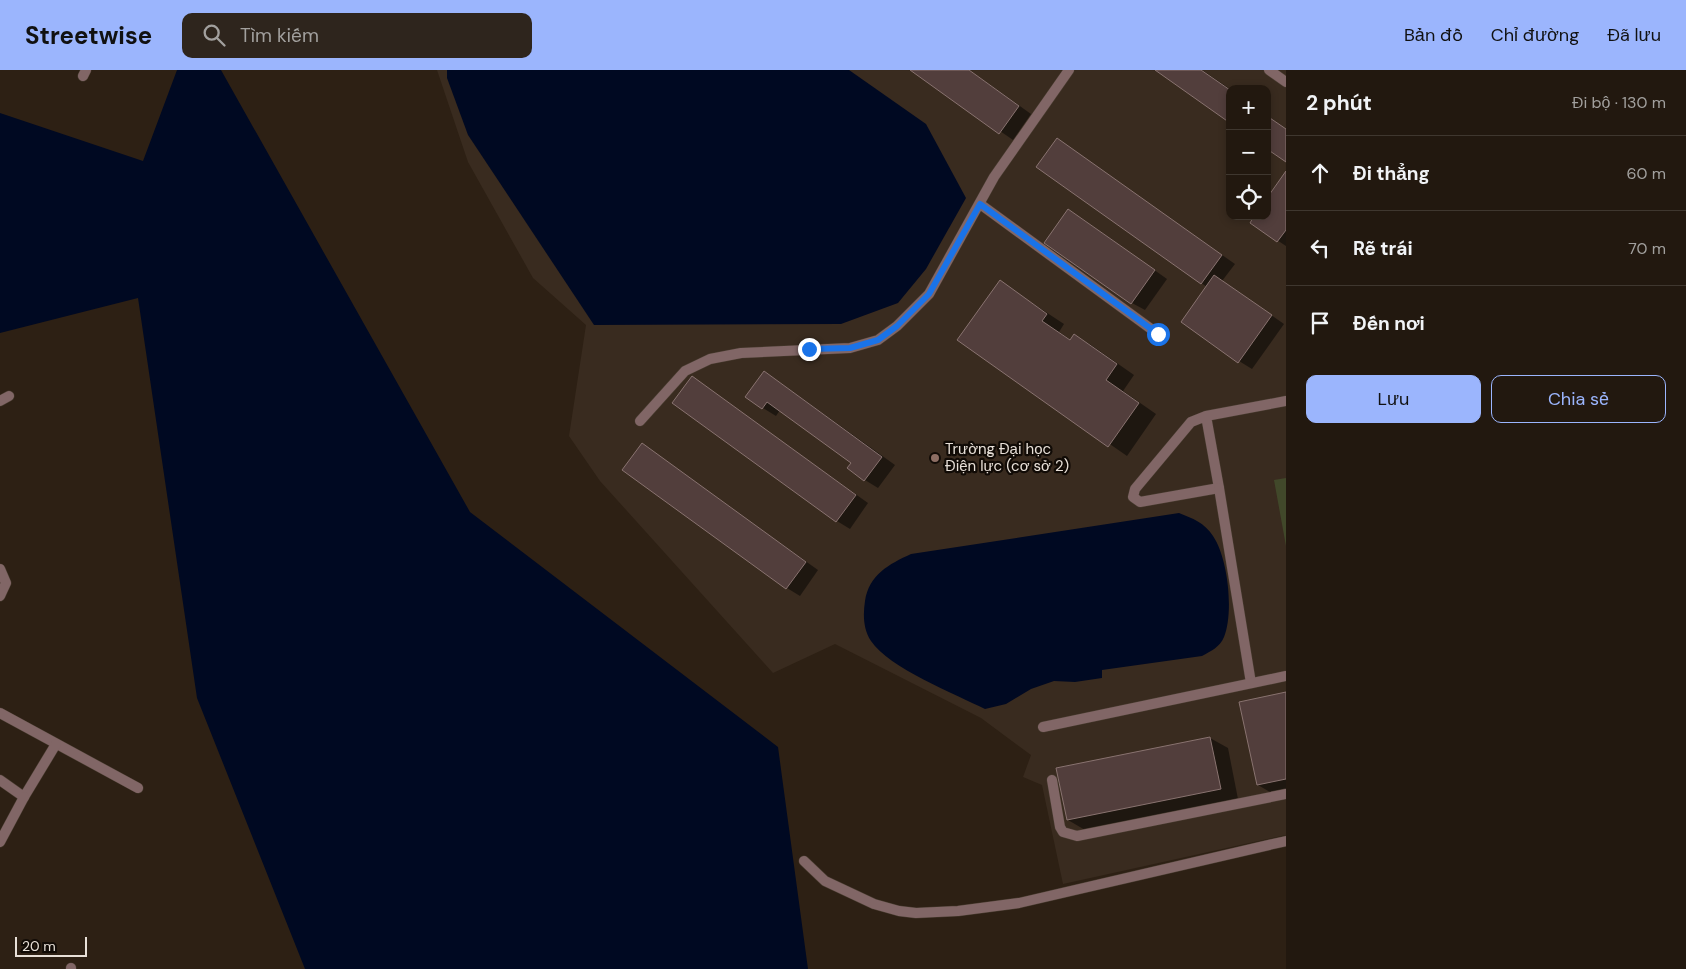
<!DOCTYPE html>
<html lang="vi">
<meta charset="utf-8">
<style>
body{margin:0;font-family:"DM Sans",sans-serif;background:#2e251d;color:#f1f3f6}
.controls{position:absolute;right:15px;top:15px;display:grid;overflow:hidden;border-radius:10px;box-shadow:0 2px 8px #0003}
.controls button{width:45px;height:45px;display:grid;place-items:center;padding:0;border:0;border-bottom:1px solid #3f372f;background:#22180f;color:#f1f3f6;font:25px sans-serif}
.scale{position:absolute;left:15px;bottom:12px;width:72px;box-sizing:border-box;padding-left:5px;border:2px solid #e8e0d8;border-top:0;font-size:14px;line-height:18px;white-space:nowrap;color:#e8e0d8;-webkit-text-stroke:4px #110b06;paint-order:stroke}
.stop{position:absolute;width:15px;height:15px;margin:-11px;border:4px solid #1a73e8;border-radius:50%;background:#fff}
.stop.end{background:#1a73e8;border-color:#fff;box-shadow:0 1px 5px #0008}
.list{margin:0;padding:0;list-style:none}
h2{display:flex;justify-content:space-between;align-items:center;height:65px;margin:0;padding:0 20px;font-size:21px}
h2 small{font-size:16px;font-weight:400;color:#a2a09e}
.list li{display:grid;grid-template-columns:32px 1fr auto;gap:15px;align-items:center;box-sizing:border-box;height:75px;padding:0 20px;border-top:1px solid #3f372f}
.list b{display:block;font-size:19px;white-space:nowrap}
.list em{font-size:16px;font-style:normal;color:#a2a09e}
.actions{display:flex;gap:10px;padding:15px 20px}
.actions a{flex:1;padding:11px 0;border:1px solid #9bb5fd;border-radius:10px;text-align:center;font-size:18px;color:#9bb5fd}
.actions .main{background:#9bb5fd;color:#111}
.icon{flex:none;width:28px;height:28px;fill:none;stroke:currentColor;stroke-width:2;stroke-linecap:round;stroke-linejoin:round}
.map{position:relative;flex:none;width:1286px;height:899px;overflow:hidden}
header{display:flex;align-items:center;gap:30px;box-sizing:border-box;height:70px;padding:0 25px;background:#9bb5fd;color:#111}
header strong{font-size:24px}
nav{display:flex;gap:28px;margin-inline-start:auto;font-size:18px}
.search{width:350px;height:45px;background:#2e251d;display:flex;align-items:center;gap:12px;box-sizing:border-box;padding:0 18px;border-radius:10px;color:#a2a09e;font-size:19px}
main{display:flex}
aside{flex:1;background:#22180f}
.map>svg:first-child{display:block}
.education{fill:#392b1f;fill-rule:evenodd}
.green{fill:#41482a}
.water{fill:#000922}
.shadow{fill:#0007}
.building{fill:#523e3c;stroke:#897370}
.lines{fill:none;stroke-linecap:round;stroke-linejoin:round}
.service-casing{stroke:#473b2f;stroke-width:11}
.minor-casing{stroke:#473b2f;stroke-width:11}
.service{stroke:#816666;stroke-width:10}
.minor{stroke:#816666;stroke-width:10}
.route{stroke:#1a73e8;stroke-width:6}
.education-dot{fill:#8d6e63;stroke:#110b06;stroke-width:2}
.labels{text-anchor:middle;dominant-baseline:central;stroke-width:4.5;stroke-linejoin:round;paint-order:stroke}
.poi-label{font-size:15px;fill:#e8e0d8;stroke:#110b06;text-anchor:start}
</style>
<header>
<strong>Streetwise</strong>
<div class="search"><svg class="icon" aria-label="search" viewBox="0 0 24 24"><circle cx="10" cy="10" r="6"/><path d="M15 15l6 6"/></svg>Tìm kiếm</div>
<nav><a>Bản đồ</a><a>Chỉ đường</a><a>Đã lưu</a></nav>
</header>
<main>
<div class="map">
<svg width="1286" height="899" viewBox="0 0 1286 899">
<rect width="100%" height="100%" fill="#2d2014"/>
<!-- education -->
<path class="education" d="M437,0H1286V765L1063,814L1042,715L1023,707L1031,685L981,648L835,574L773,603L600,411L569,366L586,255L533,208L468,92ZM1230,19H1267V146H1230Z"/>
<!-- green -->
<path class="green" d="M1286,408V476L1274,410Z"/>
<!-- water -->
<g class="water">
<path d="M177,0H221L470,442L778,677L808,899H305L197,628L138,228L0,263V43L143,91Z"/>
<path d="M447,0H849L926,54L966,128L926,199L898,233L841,254L594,255L468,65L447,8Z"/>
<path d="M1179,443C1192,448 1205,453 1213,466C1228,488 1234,542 1224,567C1220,577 1211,581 1202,586L1102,600V608L1075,612L1054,611L1031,619L1006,634L985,639C955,624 889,598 871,571C863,559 863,544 865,531C869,505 889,494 911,484Z"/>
</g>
<!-- shadow -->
<g class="shadow">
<path d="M912,0H969L1031,44L1013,70Z"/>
<path d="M1157,0H1202L1230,19V51Z"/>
<path d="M1057,70L1235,194L1222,211L1284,254L1252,299L1239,291L1207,217L1038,97Z"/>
<path d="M1286,103V176L1251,153L1267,146Z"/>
<path d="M1081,148L1167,209L1145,240L1132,233Z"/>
<path d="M1000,212L1064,254L1059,262L1071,270L1074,265L1091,275L1134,305L1123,321L1156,344L1127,386L959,269Z"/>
<path d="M765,302L895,395L878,418L865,410L853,393L780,340L776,346L763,338Z"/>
<path d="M692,308L868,433L850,459L837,451Z"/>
<path d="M642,375L818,500L800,526L787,518Z"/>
<path d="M1286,624V723L1275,725L1258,715Z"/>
<path d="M1210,668L1228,678L1238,729L1085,760L1068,750Z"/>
</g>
<!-- building -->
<g class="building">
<path d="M910,0H969L1019,36L999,64Z"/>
<path d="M1155,0H1201L1230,20V53Z"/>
<path d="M1267,46L1286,59V92L1267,79Z"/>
<path d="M1057,68L1222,185L1201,214L1036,97Z"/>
<path d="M1286,101V160L1277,172L1250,153L1254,146H1267V128Z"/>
<path d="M1068,139L1155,200L1131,234L1044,173Z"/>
<path d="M1214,205L1272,245L1238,293L1181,252Z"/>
<path d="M1000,210L1047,244L1042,251L1070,270L1074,264L1117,294L1106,310L1139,333L1108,377L957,270Z"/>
<path d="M764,301L882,387L864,411L847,398L851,393L767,332L762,339L745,327Z"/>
<path d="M692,306L856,425L836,452L672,333Z"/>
<path d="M642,373L806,492L786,519L622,400Z"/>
<path d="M1286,622V709L1257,715L1239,632Z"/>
<path d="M1210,667L1221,719L1067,750L1056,698Z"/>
</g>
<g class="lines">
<!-- service casing -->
<g class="service-casing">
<g id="service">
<path d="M1269,0L1286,12"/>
<path d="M980,134L1158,264"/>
<path d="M1206,346L1219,418L1140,432L1133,427L1135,419L1191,352L1206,346L1286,331"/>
<path d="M640,351L685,301L710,289L741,283L850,278L878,270L897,256L929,224L994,107L1069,0"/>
<path d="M1219,418L1251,613"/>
<path d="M1043,657L1286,606"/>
<path d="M1052,710L1060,757L1063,762L1077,766L1286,724"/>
</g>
</g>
<!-- minor casing -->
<g class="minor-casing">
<g id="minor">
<path d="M83,6L86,0"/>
<path d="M0,331L9,326"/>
<path d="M0,499L6,513L0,526"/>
<path d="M0,643L138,718"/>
<path d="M0,710L24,727L56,674"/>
<path d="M0,772L24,727"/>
<path d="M804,791L825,811L874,834L899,841L916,843L958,841L1019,833L1286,771"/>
<path d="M71,898V899"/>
</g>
</g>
<!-- service -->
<use href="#service" class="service"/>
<!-- minor -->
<use href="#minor" class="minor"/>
</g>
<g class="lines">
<!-- route -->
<path class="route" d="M809,279L850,278L878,270L897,256L929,224L980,134L1158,264"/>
</g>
<!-- markers -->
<circle class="education-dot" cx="935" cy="388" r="5"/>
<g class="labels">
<!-- poi labels -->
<g class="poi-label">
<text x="945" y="379">Trường Đại học<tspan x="945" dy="17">Điện lực (cơ sở 2)</tspan></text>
</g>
</g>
</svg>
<div class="controls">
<button>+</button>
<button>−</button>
<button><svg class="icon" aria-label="locate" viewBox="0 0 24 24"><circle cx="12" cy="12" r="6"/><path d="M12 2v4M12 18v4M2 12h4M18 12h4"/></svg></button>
</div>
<div class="scale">20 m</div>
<div class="stop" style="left:1158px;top:264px"></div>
<div class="stop end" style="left:809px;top:279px"></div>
</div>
<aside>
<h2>2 phút<small>Đi bộ · 130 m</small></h2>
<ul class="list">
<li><svg class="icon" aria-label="ahead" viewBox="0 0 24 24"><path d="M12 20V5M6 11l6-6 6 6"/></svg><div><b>Đi thẳng</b></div><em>60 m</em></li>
<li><svg class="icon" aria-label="left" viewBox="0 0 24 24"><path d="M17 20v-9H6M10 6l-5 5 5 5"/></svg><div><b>Rẽ trái</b></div><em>70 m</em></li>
<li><svg class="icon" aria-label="arrive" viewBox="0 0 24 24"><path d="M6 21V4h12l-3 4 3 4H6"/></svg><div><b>Đến nơi</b></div></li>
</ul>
<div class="actions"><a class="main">Lưu</a><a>Chia sẻ</a></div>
</aside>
</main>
